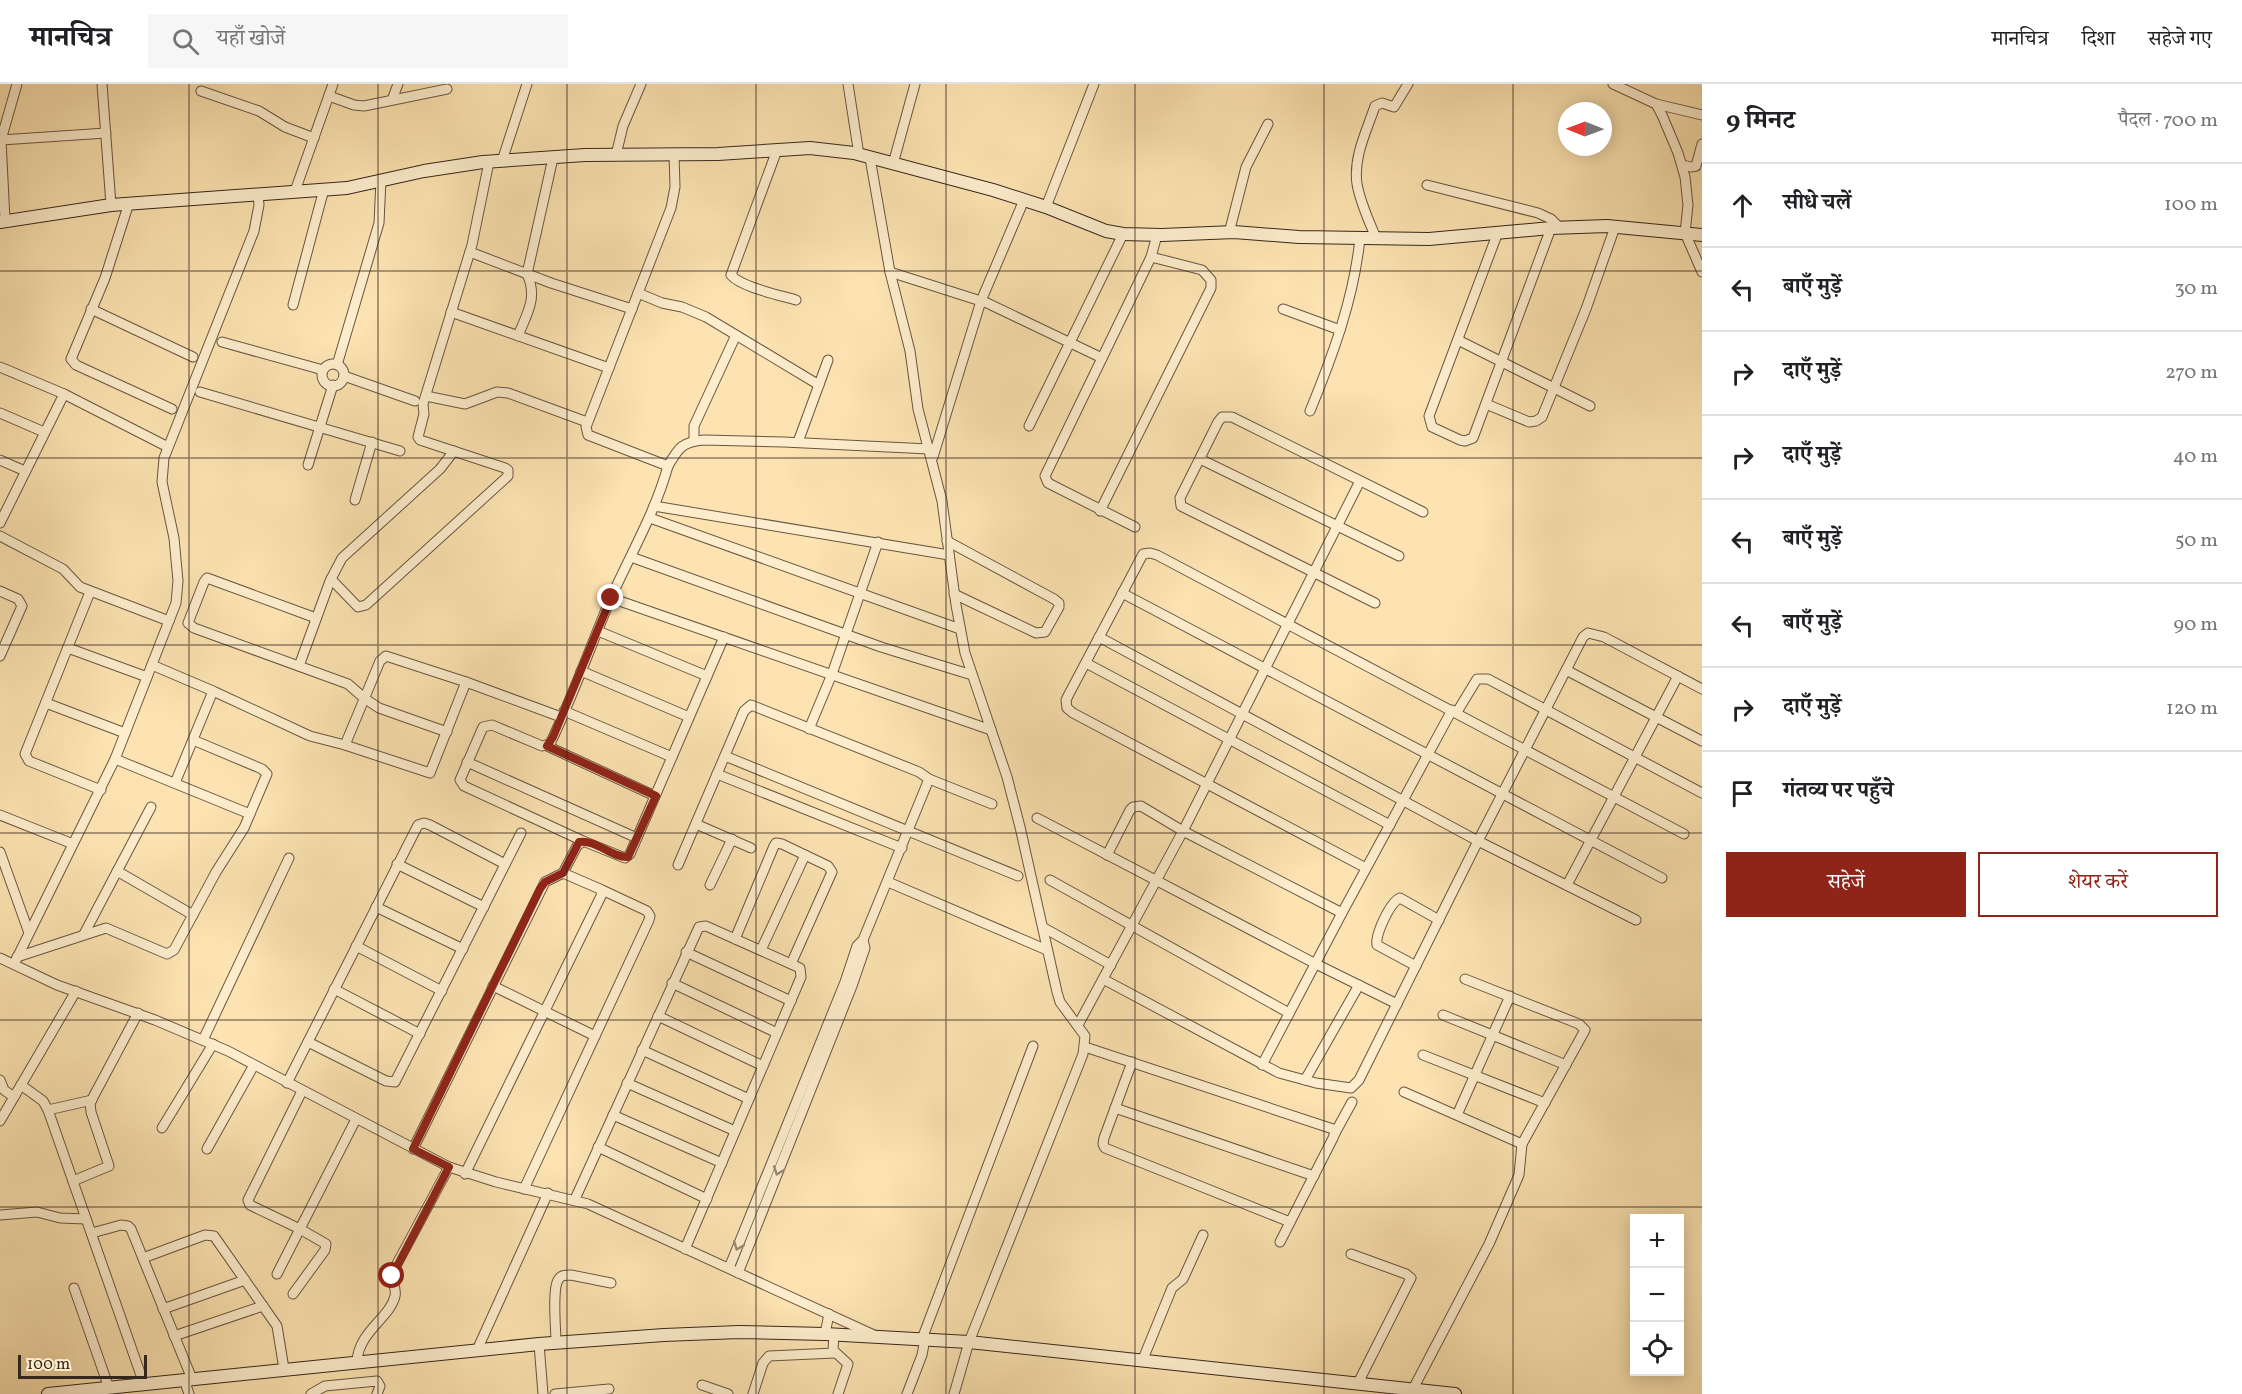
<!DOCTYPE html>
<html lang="hi">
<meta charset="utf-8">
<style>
body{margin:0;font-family:Vollkorn,"Noto Serif Devanagari",serif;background:#f6f6f6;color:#202124}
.controls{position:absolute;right:18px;bottom:18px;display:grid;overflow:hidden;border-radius:0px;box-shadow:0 3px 15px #0003}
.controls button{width:54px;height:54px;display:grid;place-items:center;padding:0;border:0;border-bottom:2px solid #e0e0e0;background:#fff;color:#202124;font:30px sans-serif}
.compass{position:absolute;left:1558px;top:18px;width:54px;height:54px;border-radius:50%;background:#fff;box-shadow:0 3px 15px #0003;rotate:271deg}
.scale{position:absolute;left:18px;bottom:15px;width:129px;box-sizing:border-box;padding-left:6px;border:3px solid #36271d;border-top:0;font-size:16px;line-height:21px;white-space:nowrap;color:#36271d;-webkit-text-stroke:4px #fdedcc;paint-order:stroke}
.stop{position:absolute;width:18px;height:18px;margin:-14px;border:4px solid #8f2418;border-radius:50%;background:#fff}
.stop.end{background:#8f2418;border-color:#fff;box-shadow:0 2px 6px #0008}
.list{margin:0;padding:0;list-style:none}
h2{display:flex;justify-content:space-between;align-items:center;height:78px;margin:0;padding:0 24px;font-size:26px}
h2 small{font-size:20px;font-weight:400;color:#757577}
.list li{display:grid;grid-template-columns:39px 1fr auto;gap:18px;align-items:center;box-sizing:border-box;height:84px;padding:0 24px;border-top:2px solid #e0e0e0}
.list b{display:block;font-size:22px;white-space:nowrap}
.list em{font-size:20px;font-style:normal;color:#757577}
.actions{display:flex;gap:12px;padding:18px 24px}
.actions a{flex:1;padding:14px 0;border:2px solid #8f2418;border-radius:0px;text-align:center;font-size:21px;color:#8f2418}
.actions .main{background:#8f2418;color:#fff}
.icon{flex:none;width:33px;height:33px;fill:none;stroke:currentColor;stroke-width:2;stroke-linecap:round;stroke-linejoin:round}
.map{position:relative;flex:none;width:1702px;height:1310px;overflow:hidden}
header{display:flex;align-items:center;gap:36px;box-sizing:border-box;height:84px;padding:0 30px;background:#fff;border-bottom:2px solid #e0e0e0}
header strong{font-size:28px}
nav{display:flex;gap:33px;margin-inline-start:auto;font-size:21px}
.search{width:420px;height:54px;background:#f6f6f6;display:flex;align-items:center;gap:15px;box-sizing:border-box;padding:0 21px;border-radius:0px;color:#757577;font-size:22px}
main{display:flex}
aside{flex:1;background:#fff}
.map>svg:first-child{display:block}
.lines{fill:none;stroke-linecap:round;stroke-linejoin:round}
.street-casing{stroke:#685642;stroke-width:11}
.secondary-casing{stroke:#36271d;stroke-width:14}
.street{stroke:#fdedcc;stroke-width:9}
.secondary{stroke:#fdedcc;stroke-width:12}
.oneway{stroke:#9a8a74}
.route{stroke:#8f2418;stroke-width:8}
.grid{fill:none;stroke:#36271d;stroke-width:1.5;stroke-opacity:0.55}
</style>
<header>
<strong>मानचित्र</strong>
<div class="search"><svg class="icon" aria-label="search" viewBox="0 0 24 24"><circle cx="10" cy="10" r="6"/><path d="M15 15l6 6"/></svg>यहाँ खोजें</div>
<nav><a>मानचित्र</a><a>दिशा</a><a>सहेजे गए</a></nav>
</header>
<main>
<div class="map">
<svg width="1702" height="1310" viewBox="0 0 1702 1310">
<rect width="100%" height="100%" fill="#fce3b1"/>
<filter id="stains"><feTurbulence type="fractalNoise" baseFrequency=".00333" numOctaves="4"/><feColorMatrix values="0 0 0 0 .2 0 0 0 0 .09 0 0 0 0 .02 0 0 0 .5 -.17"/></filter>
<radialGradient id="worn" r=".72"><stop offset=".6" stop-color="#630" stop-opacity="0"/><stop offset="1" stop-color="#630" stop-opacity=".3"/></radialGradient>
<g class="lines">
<!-- street casing -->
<g class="street-casing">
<g id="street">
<path d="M102,0L111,121"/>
<path d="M848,0L859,71"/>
<path d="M1613,0L1656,20L1662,31L1678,69L1685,93L1688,121L1685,149L1702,188"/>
<path d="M201,7L259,27L285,43L314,54"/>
<path d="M329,12L354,21L364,22L447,5"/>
<path d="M392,16L398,0"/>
<path d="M1656,20L1702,31"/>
<path d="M1,56L106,49"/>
<path d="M777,66L731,191C741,203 779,211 796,216"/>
<path d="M616,71L623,42L641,0"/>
<path d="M870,74L890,188L910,267L918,325L942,417L956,521L965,569L1007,693L1020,743L1057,908L1060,918L1085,952L1083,970L969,1258L954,1310"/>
<path d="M502,77L527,0"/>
<path d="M893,80L915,0"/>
<path d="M1682,81L1691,83L1696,82L1702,60"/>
<path d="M1427,101L1538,129L1551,135L1560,144"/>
<path d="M295,107L333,0"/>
<path d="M129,119L105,194L71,275L76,281L172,325"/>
<path d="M1046,123L1094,0"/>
<path d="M5,136L1,56L17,0"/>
<path d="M1498,148L1429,332L1432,343L1460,356L1465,357L1473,354L1551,144"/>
<path d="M1229,149L1246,83L1268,40"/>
<path d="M1376,154C1369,137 1360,118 1357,100C1353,73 1367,46 1375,22L1382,19L1394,23L1408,0"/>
<path d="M470,168L551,199L632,225"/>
<path d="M890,188L987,219L1102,274"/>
<path d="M638,209L662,219L682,223L706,233L819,301"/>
<path d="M293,221L324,105"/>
<path d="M91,225L193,273"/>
<path d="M1283,225L1340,246"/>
<path d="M451,228L609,284"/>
<path d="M518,252C527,229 538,214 527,190L553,74"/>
<path d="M1458,256L1590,322"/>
<path d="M222,258L323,286"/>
<circle cx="333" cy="291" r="11"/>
<path d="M337,281L379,139L381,96"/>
<path d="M0,283L64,310L168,363"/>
<path d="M344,292L415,317"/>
<path d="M200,308L400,367"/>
<path d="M426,312L465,320L497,308L508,309L587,338"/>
<path d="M1486,320L1529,338L1536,337L1542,333L1586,225L1615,143"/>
<path d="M1310,327C1333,271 1354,214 1360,154"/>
<path d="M0,329L44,348"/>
<path d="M1029,342L1123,150"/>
<path d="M694,357V342L736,251"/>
<path d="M798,358L828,276"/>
<path d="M933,373L981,217L1024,116"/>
<path d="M1200,375L1399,472"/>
<path d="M0,376L25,387"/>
<path d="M308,381L333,301"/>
<path d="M668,382C679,363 682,358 704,356L784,358L929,365"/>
<path d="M355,416L372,358"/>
<path d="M654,422L949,471"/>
<path d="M1100,427L1211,204V196L1202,186L1151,173"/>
<path d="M650,434L960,545"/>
<path d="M0,439L64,310"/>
<path d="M1135,443L1048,399L1045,392L1151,173L1157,151"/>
<path d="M0,452L63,485L80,503L169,537"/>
<path d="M947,457L1054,515L1059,519V523L1045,548L1036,549L954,510"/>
<path d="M631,473L881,563L972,591"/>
<path d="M331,495L358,523L366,521L508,392V386L505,384L420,356L418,353L424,330L423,320L472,161L489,78"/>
<path d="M0,507L18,515L22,522L0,572"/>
<path d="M90,508L25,670L29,677L101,706"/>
<path d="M1122,509L1662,794"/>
<path d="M611,514L991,646"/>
<path d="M1375,519L1181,422L1180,414L1218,338L1222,333H1232L1423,428"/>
<path d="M316,534L207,494L204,498L188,539L194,544L348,600L364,614L379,624L447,648"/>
<path d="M598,547L707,592"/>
<path d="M1099,553L1478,757L1636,836"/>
<path d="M68,564L147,593"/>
<path d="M1086,579L1390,741"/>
<path d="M152,581L213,607L310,652L345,661L430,689L466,598"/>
<path d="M299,582L330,497L342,474L440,385L454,367"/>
<path d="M1566,586L1702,657"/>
<path d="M581,587L689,633"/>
<path d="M46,619L125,649"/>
<path d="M564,627L672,673"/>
<path d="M1457,628L1477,595H1488L1702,709"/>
<path d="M809,645L832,590L878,458"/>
<path d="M345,661L380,577L386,572L466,598L561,633"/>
<path d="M547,662L655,712"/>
<path d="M725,672L1018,792"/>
<path d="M115,675L250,730"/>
<path d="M467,678L637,754"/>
<path d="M717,690L902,764"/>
<path d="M929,695L992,720"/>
<path d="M175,699L213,607"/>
<path d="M0,731L73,760"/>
<path d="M1037,734L1316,880L1397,920"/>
<path d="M696,740L751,764"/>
<path d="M583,757L464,702L460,696L483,643L492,641L542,662L550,660C572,614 590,564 610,516C630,471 655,429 668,382L588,351L586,343L671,124L675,103L674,70"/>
<path d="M0,768L29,849"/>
<path d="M1107,771L1130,726L1133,723L1141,722L1183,747L1342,829"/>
<path d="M397,780L484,823"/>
<path d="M678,781L744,627L751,621L919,688L929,695L863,856L857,862L845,898L729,1184"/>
<path d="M1366,784L1073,629L1067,624L1066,616L1069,610L1143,470L1150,469L1157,471L1684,750"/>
<path d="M117,787L193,831"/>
<path d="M1050,796L1289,929"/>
<path d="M888,798L1047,866"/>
<path d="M710,801L732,755"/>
<path d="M1567,801L1678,592"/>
<path d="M376,823L463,865"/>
<path d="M1044,844L1111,881"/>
<path d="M84,850L151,723"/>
<path d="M735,855L774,762L776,759L782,760L828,782L832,788L791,880"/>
<path d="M356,862L442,907"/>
<path d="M761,866L805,771"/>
<path d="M686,868L791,917"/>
<path d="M17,873L106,844L167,870L174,866L216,788L244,744L267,690L262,685L193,656"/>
<path d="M0,874L57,901L155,936L228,967L449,1083L496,1098L588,1120L874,1251"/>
<path d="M14,880L115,675L176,519L178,497L174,454L162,398L164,374L254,147L259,121L258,110"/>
<path d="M1416,882L1377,861C1375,851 1390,818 1400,814L1439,836"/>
<path d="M1103,895L1279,989L1316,999L1351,1004L1359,996L1478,757L1583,553L1588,549L1604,553L1702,605"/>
<path d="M672,899L777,949"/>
<path d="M493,902L595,952"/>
<path d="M334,905L420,950"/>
<path d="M1443,931L1566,981"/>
<path d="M658,932L763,982"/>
<path d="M1078,941L1183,747L1360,397"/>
<path d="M203,956L289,774"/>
<path d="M308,958L386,997L395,998L521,749"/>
<path d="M1085,963L1333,1045L1335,1049L1333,1054L1280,1158"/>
<path d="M642,966L749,1015"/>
<path d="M1423,971L1545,1019"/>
<path d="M1132,978L1104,1054L1103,1060L1105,1064L1290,1138"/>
<path d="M1262,981L1342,829L1452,626"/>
<path d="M0,996L4,1006L14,1013"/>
<path d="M1305,996L1359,901"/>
<path d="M287,999L418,741L424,739L430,741L505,780"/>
<path d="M627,999L735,1047"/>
<path d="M21,1001L43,1017L48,1026L144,1300"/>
<path d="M1404,1008L1522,1060"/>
<path d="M1115,1024L1314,1092"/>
<path d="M48,1026L92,1016"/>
<path d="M613,1031L722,1079"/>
<path d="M1457,1031L1510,912"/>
<path d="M0,1037L76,907"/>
<path d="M162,1044L213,960"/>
<path d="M1335,1049L1352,1018"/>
<path d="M598,1063L707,1115"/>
<path d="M207,1065L254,981"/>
<path d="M413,1065L545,798L563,789L577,762L583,757L625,774L630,770L724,553"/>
<path d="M465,1090L602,810L600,805L563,789"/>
<path d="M73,1097L109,1082L91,1028L90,1019L138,929"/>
<path d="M524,1105L649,836L650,832L647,827L600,805"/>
<path d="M575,1115L699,843L706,842L800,884L801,893L685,1165"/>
<path d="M0,1131L37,1128L60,1134L86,1135"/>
<path d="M92,1149L121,1141L128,1142L131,1145L192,1295"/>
<path d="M1351,1170L1406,1190L1411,1194L1358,1299"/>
<path d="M143,1174L205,1151L214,1152L277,1242L284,1285"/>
<path d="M738,1189L852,902L865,864L863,856"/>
<path d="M277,1190L356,1035"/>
<path d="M74,1204L109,1304"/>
<path d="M293,1210L325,1166L326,1160L300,1145L250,1121L248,1116L302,1007"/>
<path d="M163,1225L245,1196"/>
<path d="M825,1250L829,1230"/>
<path d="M834,1250L833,1266L848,1280L838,1310"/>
<path d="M174,1252L263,1222"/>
<path d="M922,1255L1033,962"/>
<path d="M556,1258C556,1245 552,1207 558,1196C561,1191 565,1191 571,1191L611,1199"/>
<path d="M539,1260L543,1310"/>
<path d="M477,1266L548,1109"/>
<path d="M1143,1275L1172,1204L1183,1195L1203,1151"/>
<path d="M357,1277C359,1247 390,1234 395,1212C397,1204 391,1197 392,1189L449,1083"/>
<path d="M184,1295L189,1310"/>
<path d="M702,1301L728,1310"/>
<path d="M1413,1305L1489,1160L1519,1091L1522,1060L1585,946L1579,940L1465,895"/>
<path d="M311,1310L325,1302L377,1297L380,1302L377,1310"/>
<path d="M555,1310L609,1305"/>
<path d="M753,1310L763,1279L769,1272L835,1269"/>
<path d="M907,1310L922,1271L925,1255"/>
</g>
</g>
<!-- secondary casing -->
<g class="secondary-casing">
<g id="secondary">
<path d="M0,138L111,121L347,104L424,87L483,78L585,71L718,70L810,64L854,69L993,106L1046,123L1106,147L1123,150L1162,151L1234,148L1299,153L1429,155L1551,144L1607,142L1702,151"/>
<path d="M48,1310L539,1260L664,1251L739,1248L825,1250L969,1258L1455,1310"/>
</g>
</g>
<!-- street -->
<use href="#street" class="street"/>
<!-- secondary -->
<use href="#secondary" class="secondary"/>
</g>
<!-- one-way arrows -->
<defs><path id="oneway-chevron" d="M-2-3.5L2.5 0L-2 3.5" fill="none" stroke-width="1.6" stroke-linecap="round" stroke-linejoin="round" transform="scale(1.5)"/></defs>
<g class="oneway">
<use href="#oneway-chevron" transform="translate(778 1087) rotate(111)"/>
<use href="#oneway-chevron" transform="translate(738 1162) rotate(112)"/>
</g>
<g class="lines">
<!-- route -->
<path class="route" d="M392,1192L449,1083L413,1065L540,805L545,798L563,789L579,758C596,755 612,774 628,773L656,712L547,662L553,653L611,514"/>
</g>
<!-- grid -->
<path class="grid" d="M189,0V1310M378,0V1310M567,0V1310M756,0V1310M946,0V1310M1135,0V1310M1324,0V1310M1513,0V1310M0,187H1702M0,374H1702M0,561H1702M0,749H1702M0,936H1702M0,1123H1702"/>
<rect width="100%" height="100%" filter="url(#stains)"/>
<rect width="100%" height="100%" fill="url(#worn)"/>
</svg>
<div class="controls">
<button>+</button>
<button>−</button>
<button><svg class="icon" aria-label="locate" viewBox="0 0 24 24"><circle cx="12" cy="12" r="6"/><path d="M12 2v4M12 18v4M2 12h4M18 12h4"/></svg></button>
</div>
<svg class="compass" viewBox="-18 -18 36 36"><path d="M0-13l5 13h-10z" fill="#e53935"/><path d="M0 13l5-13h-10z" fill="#757577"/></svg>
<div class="scale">100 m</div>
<div class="stop" style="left:392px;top:1192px"></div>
<div class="stop end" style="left:611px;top:514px"></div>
</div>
<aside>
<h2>9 मिनट<small>पैदल · 700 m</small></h2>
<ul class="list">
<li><svg class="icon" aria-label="ahead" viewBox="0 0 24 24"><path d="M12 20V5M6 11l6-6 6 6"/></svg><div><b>सीधे चलें</b></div><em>100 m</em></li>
<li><svg class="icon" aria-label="left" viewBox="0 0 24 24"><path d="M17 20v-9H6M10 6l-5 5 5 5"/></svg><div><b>बाएँ मुड़ें</b></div><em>30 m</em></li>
<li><svg class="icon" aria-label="right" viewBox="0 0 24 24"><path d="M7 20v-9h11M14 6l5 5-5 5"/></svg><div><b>दाएँ मुड़ें</b></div><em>270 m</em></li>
<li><svg class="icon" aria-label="right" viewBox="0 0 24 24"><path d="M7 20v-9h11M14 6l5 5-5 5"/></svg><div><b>दाएँ मुड़ें</b></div><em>40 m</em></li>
<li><svg class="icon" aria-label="left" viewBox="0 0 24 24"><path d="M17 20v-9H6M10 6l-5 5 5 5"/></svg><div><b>बाएँ मुड़ें</b></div><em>50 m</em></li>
<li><svg class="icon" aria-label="left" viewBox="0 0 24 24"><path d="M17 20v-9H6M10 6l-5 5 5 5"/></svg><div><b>बाएँ मुड़ें</b></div><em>90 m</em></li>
<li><svg class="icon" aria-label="right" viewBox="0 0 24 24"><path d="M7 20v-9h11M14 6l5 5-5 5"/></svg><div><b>दाएँ मुड़ें</b></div><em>120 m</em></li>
<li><svg class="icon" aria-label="arrive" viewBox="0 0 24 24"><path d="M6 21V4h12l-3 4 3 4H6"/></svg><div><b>गंतव्य पर पहुँचे</b></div></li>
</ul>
<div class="actions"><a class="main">सहेजें</a><a>शेयर करें</a></div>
</aside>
</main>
